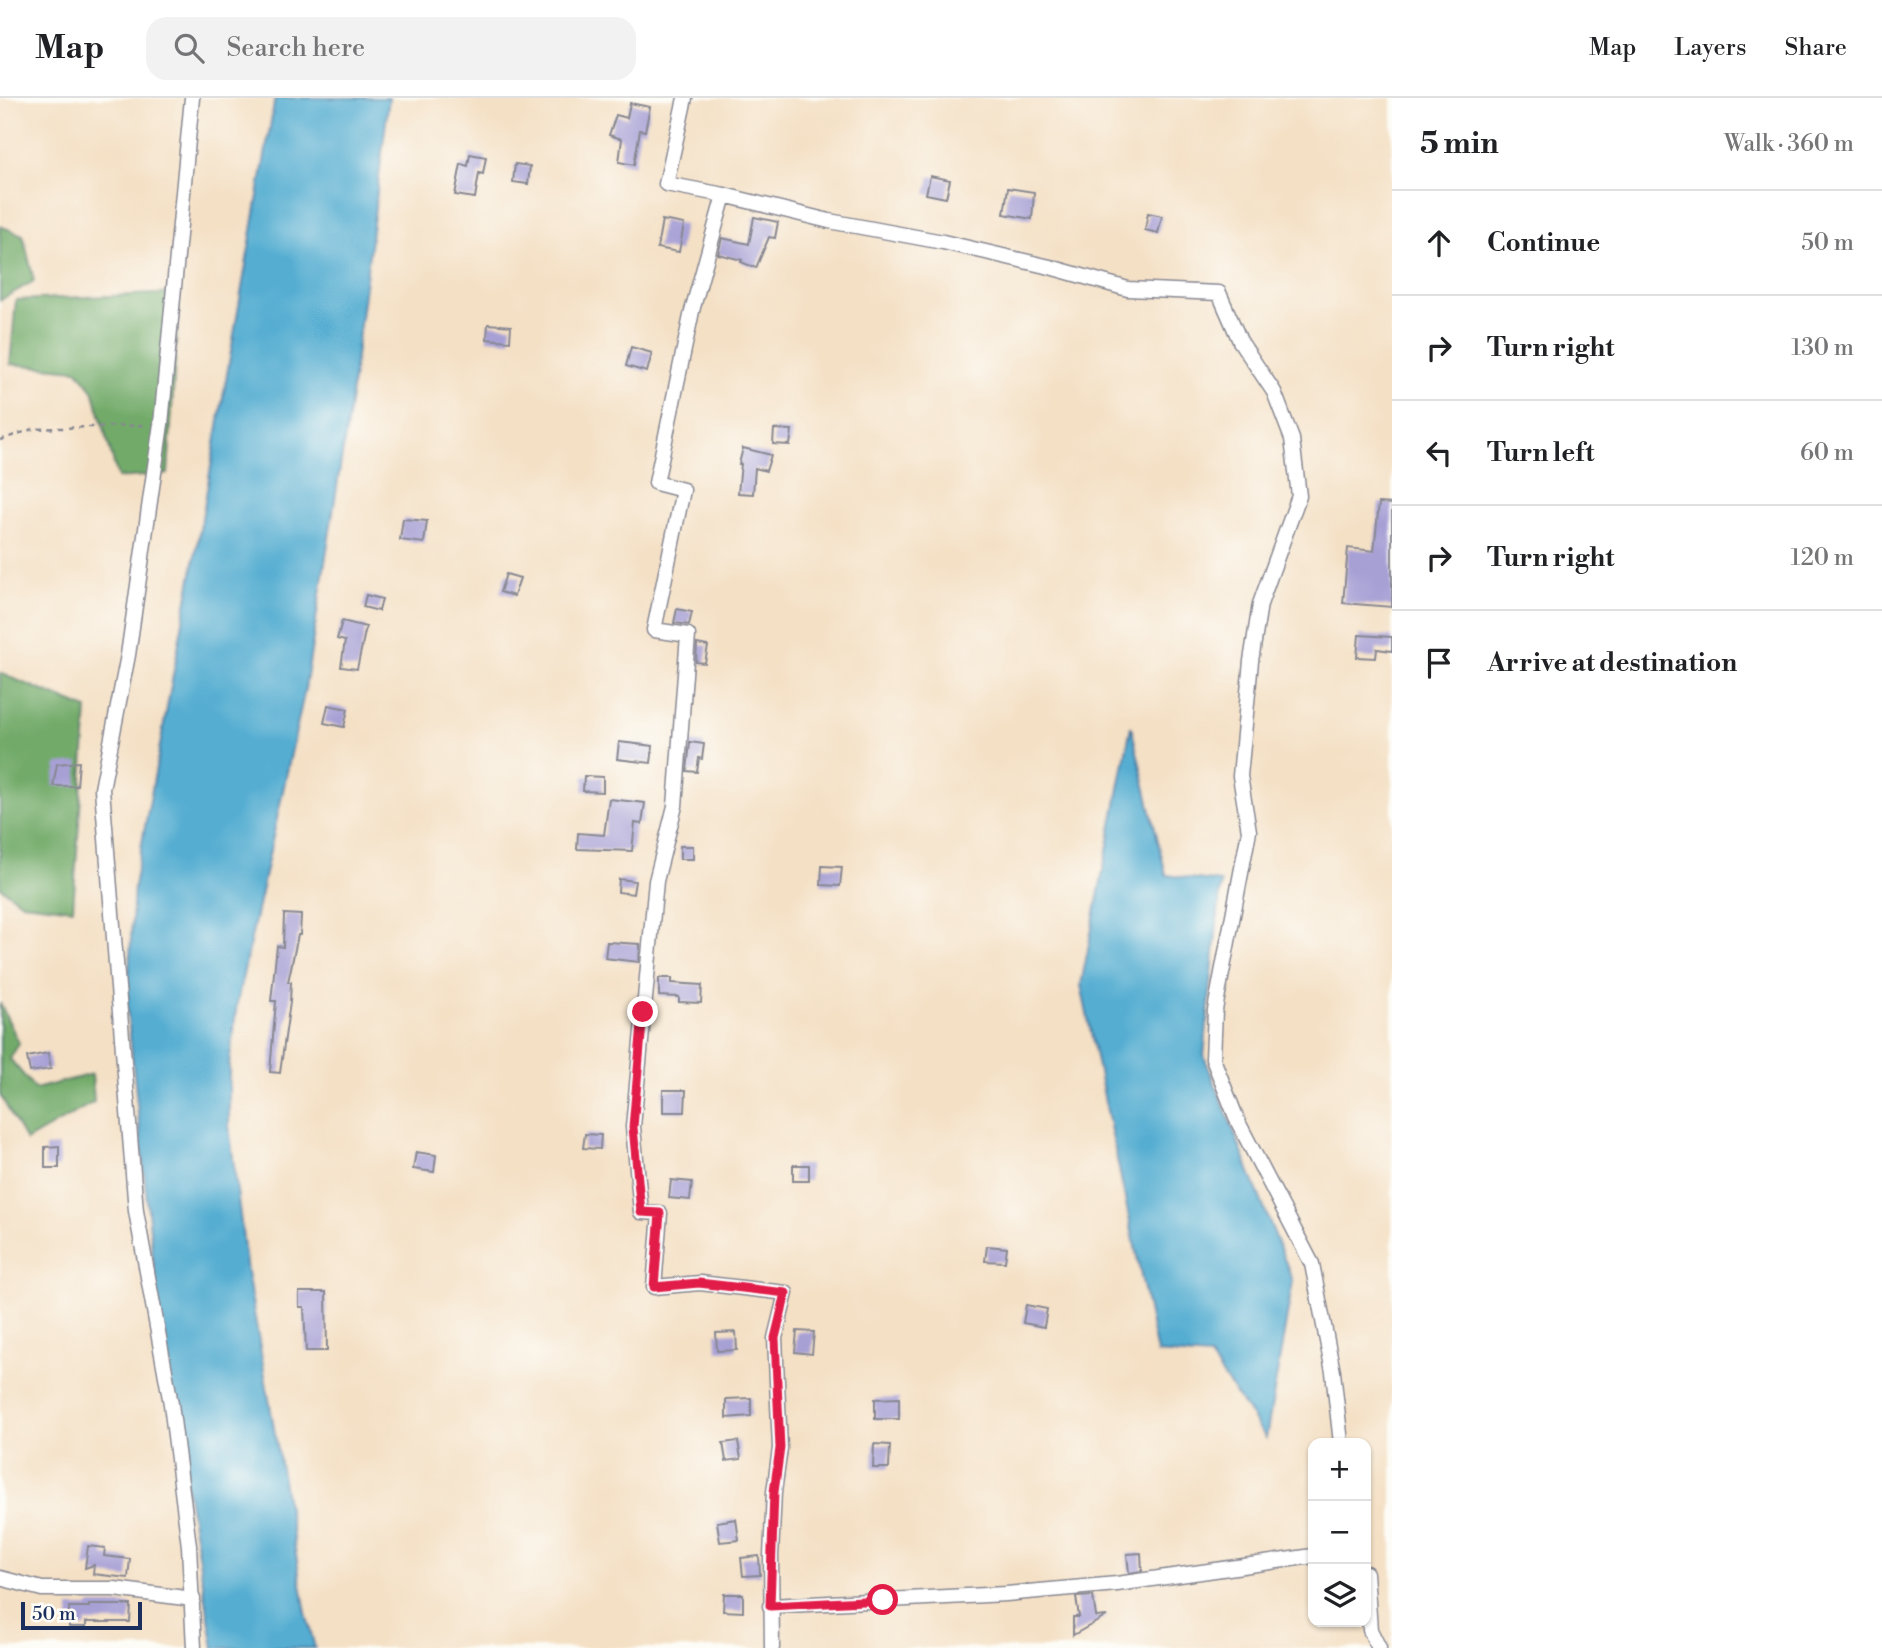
<!DOCTYPE html>
<meta charset="utf-8">
<style>
body{margin:0;font-family:"Libre Bodoni",serif;background:#f2f2f2;color:#202124}
.controls{position:absolute;right:21px;bottom:21px;display:grid;overflow:hidden;border-radius:14px;box-shadow:0 2px 5px #0004}
.controls button{width:63px;height:63px;display:grid;place-items:center;padding:0;border:0;border-bottom:2px solid #e0e0e0;background:#fff;color:#202124;font:35px sans-serif}
.scale{position:absolute;left:21px;bottom:18px;width:121px;box-sizing:border-box;padding-left:7px;border:4px solid #1b2f5e;border-top:0;font-size:19px;line-height:24px;white-space:nowrap;color:#1b2f5e;-webkit-text-stroke:5px #fdfcf7;paint-order:stroke}
.stop{position:absolute;width:21px;height:21px;margin:-16px;border:5px solid #e11d48;border-radius:50%;background:#fff}
.stop.end{background:#e11d48;border-color:#fff;box-shadow:0 2px 7px #0008}
.list{margin:0;padding:0;list-style:none}
h2{display:flex;justify-content:space-between;align-items:center;height:91px;margin:0;padding:0 28px;font-size:30px}
h2 small{font-size:23px;font-weight:400;color:#757577}
.list li{display:grid;grid-template-columns:46px 1fr auto;gap:21px;align-items:center;box-sizing:border-box;height:105px;padding:0 28px;border-top:2px solid #e0e0e0}
.list b{display:block;font-size:26px;white-space:nowrap}
.list em{font-size:23px;font-style:normal;color:#757577}
.icon{flex:none;width:38px;height:38px;fill:none;stroke:currentColor;stroke-width:2;stroke-linecap:round;stroke-linejoin:round}
.map{position:relative;flex:none;width:1392px;height:1550px;overflow:hidden}
header{display:flex;align-items:center;gap:42px;box-sizing:border-box;height:98px;padding:0 35px;background:#fff;border-bottom:2px solid #e0e0e0}
header strong{font-size:33px}
nav{display:flex;gap:38px;margin-inline-start:auto;font-size:24px}
.search{width:490px;height:63px;background:#f2f2f2;display:flex;align-items:center;gap:18px;box-sizing:border-box;padding:0 24px;border-radius:21px;color:#757577;font-size:26px}
main{display:flex}
aside{flex:1;background:#fff}
.map>svg:first-child{display:block}
.forest{fill:#72aa69;stroke:#466c64;stroke-width:2}
.water{fill:#54add1;stroke:#386e98;stroke-width:2}
.building{fill:#a7a0d5}
.lines{fill:none;stroke-linecap:round;stroke-linejoin:round}
.street-casing{stroke:#888892;stroke-width:17}
.path{stroke:#888892;stroke-width:2.5;stroke-dasharray:5 5;stroke-linecap:butt}
.street{stroke:#fff;stroke-width:14}
.route{stroke:#e11d48;stroke-width:9}
</style>
<header>
<strong>Map</strong>
<div class="search"><svg class="icon" aria-label="search" viewBox="0 0 24 24"><circle cx="10" cy="10" r="6"/><path d="M15 15l6 6"/></svg>Search here</div>
<nav><a>Map</a><a>Layers</a><a>Share</a></nav>
</header>
<main>
<div class="map">
<svg width="1392" height="1550" viewBox="0 0 1392 1550">
<rect width="100%" height="100%" fill="#fdfcf7"/>
<filter id="ink" filterUnits="userSpaceOnUse"><feTurbulence type="fractalNoise" baseFrequency=".0143" numOctaves="2"/><feDisplacementMap in="SourceGraphic" scale="14" xChannelSelector="R" yChannelSelector="G"/><feConvolveMatrix kernelMatrix="1 2 1 2 8 2 1 2 1" color-interpolation-filters="sRGB"/></filter>
<filter id="wash" filterUnits="userSpaceOnUse"><feTurbulence type="fractalNoise" baseFrequency=".00686" numOctaves="4" result="noise"/><feDisplacementMap in="SourceGraphic" scale="28" xChannelSelector="R" yChannelSelector="G"/><feGaussianBlur stdDeviation="1.57" result="paint"/><feColorMatrix in="noise" values="0 0 0 0 0 0 0 0 0 0 0 0 0 0 0 0 0 1.4 0 .05"/><feComposite in="paint" operator="in"/></filter>
<g filter="url(#wash)">
<rect width="100%" height="100%" fill="#f4e0c5"/>
<!-- forest -->
<g class="forest">
<path d="M0,128L23,137L34,183L0,202Z"/>
<path d="M179,195L168,376L118,380L93,292L77,272L10,266L16,202Z"/>
<path d="M0,575L87,611L73,811L22,805L0,789Z"/>
<path d="M0,905L19,945L10,961L35,991L92,976L94,1004L26,1043L0,997Z"/>
</g>
<!-- water -->
<g class="water">
<path d="M275,0H389L349,313L305,591L237,905L229,967V1027L247,1174L306,1515L315,1550H214L161,1239L127,909L134,788L201,426Z"/>
<path d="M1131,628L1166,777L1221,784L1204,958L1293,1183L1266,1340L1210,1259L1157,1255L1081,887Z"/>
</g>
<g id="blocks">
<!-- building -->
<g class="building">
<path d="M630,5L650,9L645,33L640,32L634,67L619,64L622,41L609,37L616,17L627,20Z"/>
<path d="M470,56L486,59L483,76L479,75L475,100L455,97L461,66L468,68Z"/>
<path d="M515,66L530,68L528,86L513,84Z"/>
<path d="M930,78L950,82L946,100L926,96Z"/>
<path d="M1008,90L1034,94L1032,121L1004,116Z"/>
<path d="M1148,115L1162,118L1158,135L1145,132Z"/>
<path d="M754,119L778,124L775,140L769,139L756,170L741,164L742,162L718,156L722,140L749,146Z"/>
<path d="M662,122L684,126L679,154L657,150Z"/>
<path d="M488,226L511,228L510,243L487,241Z"/>
<path d="M631,249L652,255L647,274L626,268Z"/>
<path d="M774,331L792,332L790,347L773,346Z"/>
<path d="M743,350L771,357L766,373L755,370L753,396L738,395L741,366H739Z"/>
<path d="M1379,405L1392,406V509L1343,505L1348,450L1374,453Z"/>
<path d="M403,421L427,423L424,445L400,442Z"/>
<path d="M506,476L520,480L514,498L500,494Z"/>
<path d="M366,497L382,501L379,513L363,509Z"/>
<path d="M677,511L692,514L689,527L674,525Z"/>
<path d="M342,523L366,529L357,571L341,569L345,543L337,541Z"/>
<path d="M1359,537L1392,539V553L1377,551L1376,560L1357,559Z"/>
<path d="M697,546L708,548L705,565L696,564Z"/>
<path d="M328,607L348,611L344,629L324,625Z"/>
<path d="M619,644L653,648L651,665L617,661Z"/>
<path d="M690,644L704,646L702,661L699,660L697,674L687,673Z"/>
<path d="M79,664L77,688H53L57,666Z"/>
<path d="M584,678L603,679V694L583,693Z"/>
<path d="M609,701L645,705L642,726L635,725L632,753L577,751L578,735L604,737Z"/>
<rect x="680" y="748" width="13" height="13"/>
<path d="M822,768L842,769L840,788L821,787Z"/>
<path d="M619,781L635,783L633,796L618,794Z"/>
<path d="M284,816L301,817L300,837H298L288,884H291L290,904L280,975L270,974L276,903H271L277,848L283,849Z"/>
<path d="M607,844L640,846L639,864L605,860Z"/>
<path d="M659,880H672V885L702,887L701,905L679,904V899L659,898Z"/>
<path d="M48,955L51,971L30,974L27,959Z"/>
<path d="M663,992H686L685,1014H663Z"/>
<path d="M585,1036L601,1037L600,1051L583,1050Z"/>
<path d="M59,1048V1070H45V1049Z"/>
<path d="M416,1054L436,1057L434,1074L413,1071Z"/>
<rect x="793" y="1067" width="16" height="16"/>
<path d="M671,1082L692,1084L690,1102L669,1100Z"/>
<path d="M987,1148L1007,1150L1005,1164L985,1163Z"/>
<path d="M299,1194H326L327,1253H306L304,1209H299Z"/>
<path d="M1026,1207L1047,1211L1044,1229L1023,1225Z"/>
<path d="M797,1233L814,1234L812,1256L795,1254Z"/>
<path d="M736,1234L737,1252L717,1253L716,1235Z"/>
<path d="M751,1300V1318L726,1320V1301Z"/>
<path d="M899,1300V1321H875V1301Z"/>
<path d="M738,1343L741,1361L726,1363L723,1345Z"/>
<path d="M874,1346L890,1347L889,1370H873Z"/>
<path d="M736,1421L739,1442L720,1444L717,1424Z"/>
<path d="M88,1448L105,1450L104,1458L130,1461L128,1480L93,1476L94,1467L85,1470Z"/>
<path d="M1141,1455L1142,1473L1129,1475L1127,1456Z"/>
<path d="M759,1458L760,1477L743,1478L741,1460Z"/>
<path d="M724,1496H743V1514L723,1513Z"/>
<path d="M1093,1498L1096,1519L1107,1518L1073,1537V1519H1079L1076,1499Z"/>
<path d="M89,1507H131L130,1524H86V1529H69V1509H89Z"/>
</g>
</g>
</g>
<g filter="url(#ink)">
<use href="#blocks" fill-opacity="0" stroke="#888892" stroke-width="2"/>
<g class="lines">
<!-- street casing -->
<g class="street-casing">
<g id="street">
<path d="M192,0L161,326L128,557L102,691L136,1113L171,1306L189,1448L194,1550"/>
<path d="M685,0L666,86L724,97"/>
<path d="M1366,1475L1370,1532L1379,1550"/>
<path d="M0,1480L42,1491H114L193,1501"/>
<path d="M770,1508L1006,1496L1117,1486L1313,1458"/>
<path d="M772,1550L771,1458L774,1394L780,1350L775,1240L786,1195L700,1185L654,1189L660,1115L641,1114L633,1029L656,783L675,708L688,537L654,532L683,392L656,385L692,213L724,97L829,123L943,144L1050,169L1128,191L1219,195L1240,243L1274,294L1292,341L1299,398L1260,506L1251,563L1240,678L1249,733L1215,912L1213,961L1238,1024L1312,1166L1333,1274L1341,1345"/>
</g>
</g>
<!-- path -->
<path class="path" d="M0,342L33,331L147,327"/>
<!-- street -->
<use href="#street" class="street"/>
</g>
</g>
<g class="lines" filter="url(#ink)">
<!-- route -->
<path class="route" d="M643,914L633,1029L641,1114L660,1115L654,1189L699,1185L786,1195L775,1240L780,1350L774,1394L770,1508L883,1502"/>
</g>
</svg>
<div class="controls">
<button>+</button>
<button>−</button>
<button><svg class="icon" aria-label="layers" viewBox="0 0 24 24"><path d="M12 4l9 5-9 5-9-5zM3 14l9 5 9-5"/></svg></button>
</div>
<div class="scale">50 m</div>
<div class="stop" style="left:883px;top:1502px"></div>
<div class="stop end" style="left:643px;top:914px"></div>
</div>
<aside>
<h2>5 min<small>Walk · 360 m</small></h2>
<ul class="list">
<li><svg class="icon" aria-label="ahead" viewBox="0 0 24 24"><path d="M12 20V5M6 11l6-6 6 6"/></svg><div><b>Continue</b></div><em>50 m</em></li>
<li><svg class="icon" aria-label="right" viewBox="0 0 24 24"><path d="M7 20v-9h11M14 6l5 5-5 5"/></svg><div><b>Turn right</b></div><em>130 m</em></li>
<li><svg class="icon" aria-label="left" viewBox="0 0 24 24"><path d="M17 20v-9H6M10 6l-5 5 5 5"/></svg><div><b>Turn left</b></div><em>60 m</em></li>
<li><svg class="icon" aria-label="right" viewBox="0 0 24 24"><path d="M7 20v-9h11M14 6l5 5-5 5"/></svg><div><b>Turn right</b></div><em>120 m</em></li>
<li><svg class="icon" aria-label="arrive" viewBox="0 0 24 24"><path d="M6 21V4h12l-3 4 3 4H6"/></svg><div><b>Arrive at destination</b></div></li>
</ul>
</aside>
</main>
